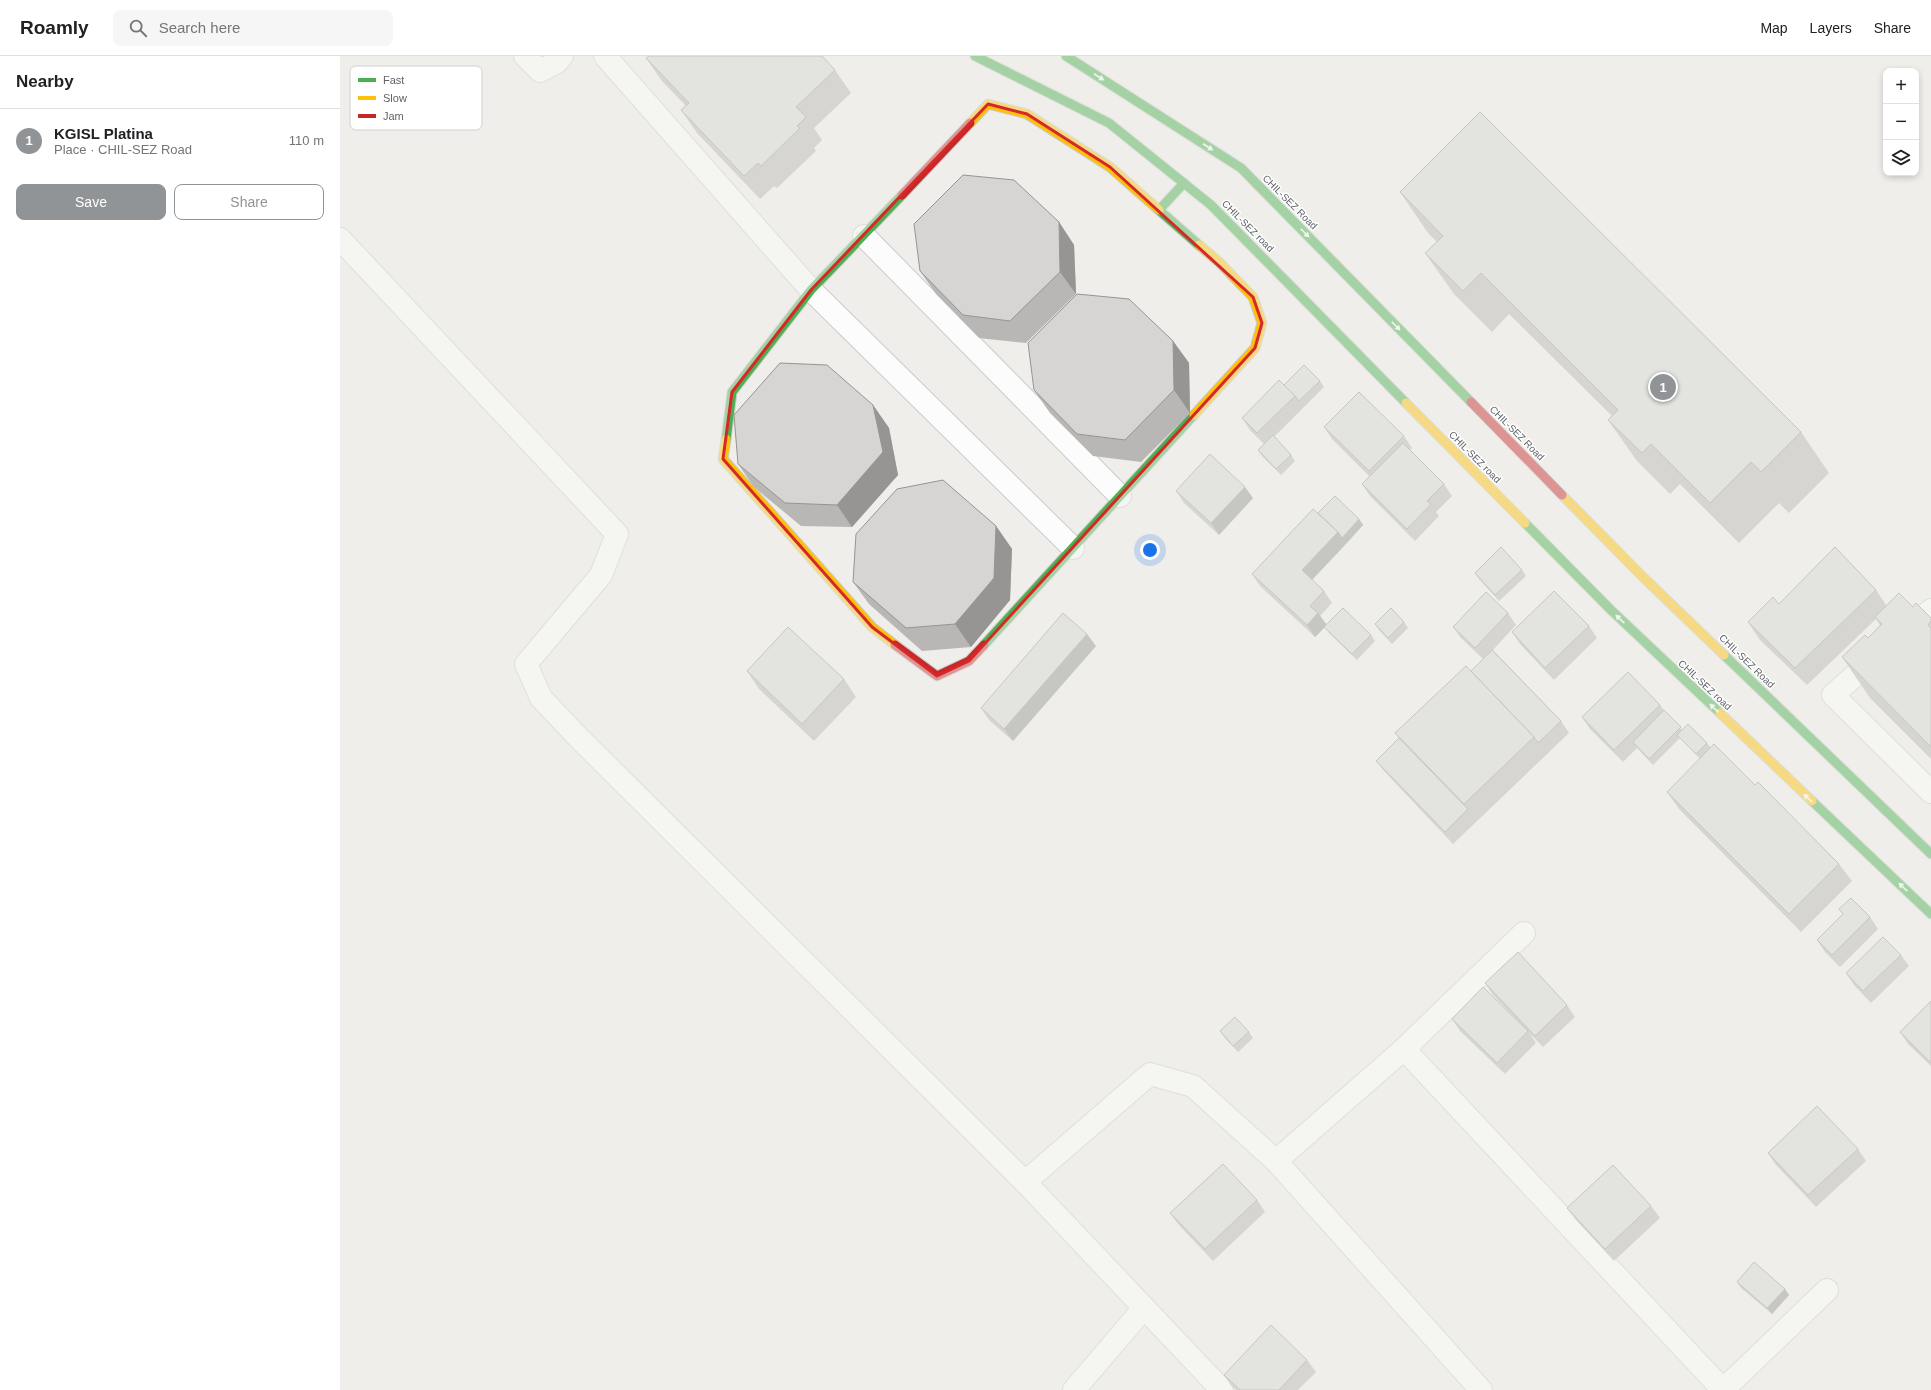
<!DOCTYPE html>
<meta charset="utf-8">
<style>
body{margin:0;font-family:Helvetica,sans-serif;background:#f6f6f6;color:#202124}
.controls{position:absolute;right:12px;top:12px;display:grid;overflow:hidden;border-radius:8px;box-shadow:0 2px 6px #0003}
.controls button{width:36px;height:36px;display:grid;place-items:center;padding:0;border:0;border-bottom:1px solid #e0e0e0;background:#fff;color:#202124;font:20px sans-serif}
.you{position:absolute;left:810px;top:494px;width:14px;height:14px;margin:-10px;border:3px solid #fff;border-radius:50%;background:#1a73e8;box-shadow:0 0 0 6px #1a73e833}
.badge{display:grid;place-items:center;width:26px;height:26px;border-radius:50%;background:#919496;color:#fff;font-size:13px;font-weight:700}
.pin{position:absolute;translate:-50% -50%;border:2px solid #fff;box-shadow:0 1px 4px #0006}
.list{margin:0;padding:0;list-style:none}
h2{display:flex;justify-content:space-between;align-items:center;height:52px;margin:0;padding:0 16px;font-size:17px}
h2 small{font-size:13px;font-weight:400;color:#757577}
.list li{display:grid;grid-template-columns:26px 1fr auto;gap:12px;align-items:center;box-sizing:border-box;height:64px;padding:0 16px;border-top:1px solid #e0e0e0}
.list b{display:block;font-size:15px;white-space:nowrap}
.list p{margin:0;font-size:13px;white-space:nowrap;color:#757577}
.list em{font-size:13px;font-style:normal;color:#757577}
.actions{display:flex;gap:8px;padding:12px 16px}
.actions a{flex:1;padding:9px 0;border:1px solid #919496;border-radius:8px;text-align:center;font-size:14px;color:#919496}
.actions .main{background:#919496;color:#fff}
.icon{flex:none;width:22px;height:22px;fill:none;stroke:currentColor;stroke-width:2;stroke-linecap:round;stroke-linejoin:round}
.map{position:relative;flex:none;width:1591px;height:1334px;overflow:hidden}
header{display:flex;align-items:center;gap:24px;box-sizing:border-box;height:56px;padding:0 20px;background:#fff;border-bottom:1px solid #e0e0e0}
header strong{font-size:19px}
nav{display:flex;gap:22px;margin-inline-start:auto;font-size:14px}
.search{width:280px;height:36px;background:#f6f6f6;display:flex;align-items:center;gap:10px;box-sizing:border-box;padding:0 14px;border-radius:8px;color:#757577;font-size:15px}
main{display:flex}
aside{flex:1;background:#fff}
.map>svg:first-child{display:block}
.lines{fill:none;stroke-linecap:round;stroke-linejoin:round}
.street-casing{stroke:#cbcccc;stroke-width:24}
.fast-casing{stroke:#cacacb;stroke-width:11}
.slow-casing{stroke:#cacacb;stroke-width:11}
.jam-casing{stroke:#cacacb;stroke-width:11}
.street{stroke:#fdfcfc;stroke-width:22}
.fast{stroke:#4caf50;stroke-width:9}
.slow{stroke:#ffc107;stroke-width:9}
.jam{stroke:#c62828;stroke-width:9}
.wall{fill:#b8b7b5}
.shaded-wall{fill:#969594}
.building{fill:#d6d5d3;stroke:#969594}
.oneway{fill:#f6fbf6}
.marked{fill:none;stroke:#d62828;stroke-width:3;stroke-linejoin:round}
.labels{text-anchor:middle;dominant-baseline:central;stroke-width:3;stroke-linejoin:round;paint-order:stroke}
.street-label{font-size:10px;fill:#5f6368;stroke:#fff}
.key{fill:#fff;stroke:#cfd0d2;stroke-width:1}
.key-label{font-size:11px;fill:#5f6368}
</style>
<header>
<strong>Roamly</strong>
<div class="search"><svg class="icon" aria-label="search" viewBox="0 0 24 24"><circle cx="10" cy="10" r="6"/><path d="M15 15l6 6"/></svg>Search here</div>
<nav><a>Map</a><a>Layers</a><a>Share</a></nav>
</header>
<main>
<aside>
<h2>Nearby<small></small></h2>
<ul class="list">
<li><span class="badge">1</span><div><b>KGISL Platina</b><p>Place · CHIL-SEZ Road</p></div><em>110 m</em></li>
</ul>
<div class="actions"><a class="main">Save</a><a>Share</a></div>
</aside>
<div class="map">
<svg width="1591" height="1334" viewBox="0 0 1591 1334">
<rect width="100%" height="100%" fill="#efeeea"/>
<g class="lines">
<!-- street casing -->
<g class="street-casing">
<g id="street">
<path d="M185,0L200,15L217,6L222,0"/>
<path d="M265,0L471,234L733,492"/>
<path d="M524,180L780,440"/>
<path d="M0,183L277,478L261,519L186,608L201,642L237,680L685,1126L882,1334"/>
<path d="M1563,578L1591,554"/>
<path d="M1537,600L1493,639L1591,736"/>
<path d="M1064,993L1383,1334L1487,1234"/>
<path d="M936,1105L1141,1334"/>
<path d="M685,1126L810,1018L853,1030L936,1105L1064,993L1184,877"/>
<path d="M734,1334L804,1252"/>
</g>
</g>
<!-- fast casing -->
<g class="fast-casing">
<g id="fast">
<path d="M635,0L769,67L871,149L1066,347"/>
<path d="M726,0L901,112L1131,346"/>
<path d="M844,127L819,154L859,189"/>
<path d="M386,383L392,336L471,234L562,139"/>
<path d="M1185,467L1271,554L1380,657"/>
<path d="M644,589L854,359"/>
<path d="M1384,599L1591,798"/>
<path d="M1472,745L1591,858"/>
</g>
</g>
<!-- slow casing -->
<g class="slow-casing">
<g id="slow">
<path d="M630,67L648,48L687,58L770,111L819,154"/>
<path d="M1066,347L1185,467"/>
<path d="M854,359L915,292L922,267L913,241L879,206L859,189"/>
<path d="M386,383L383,403L532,571L555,589"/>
<path d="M1222,439L1303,521L1384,599"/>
<path d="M1380,657L1472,745"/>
</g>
</g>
<!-- jam casing -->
<g class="jam-casing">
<g id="jam">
<path d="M562,139L630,67"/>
<path d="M1131,346L1222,439"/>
<path d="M555,589L597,620L629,605L644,589"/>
</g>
</g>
<!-- street -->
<use href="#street" class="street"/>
<!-- fast -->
<use href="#fast" class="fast"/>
<!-- slow -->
<use href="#slow" class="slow"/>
<!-- jam -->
<use href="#jam" class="jam"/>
</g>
<!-- wall -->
<g class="wall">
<path d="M306,2L495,14L511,37L474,72L482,84L474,92L476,95L437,132L434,130L420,143L357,77L341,54L346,50L322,25Z"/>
<path d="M1060,136L1461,376L1489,417L1449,457L1439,447L1399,487L1340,428L1330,438L1297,405L1268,364L1272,360L1169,258L1152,276L1114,238L1085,197L1097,186L1088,177Z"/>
<path d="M719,166L734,189L736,238L686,287L639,282L596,238L580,215Z"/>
<path d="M833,285L849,307L850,357L801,406L753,400L710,357L694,334Z"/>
<path d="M980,325L984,331L934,381L951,399L955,405L941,419L922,400L918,394L924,388L910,374L902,362L944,329Z"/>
<path d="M533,349L549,372L558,419L512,471L461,470L414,431L398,408Z"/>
<path d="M984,371L1064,380L1072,392L1070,394L1104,428L1112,440L1096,456L1099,460L1075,485L1030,440L1022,428L1030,421L992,383Z"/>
<path d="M836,435L913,442L879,479L844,447Z"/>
<path d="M978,457L1019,463L1023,469L972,524L984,535L992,547L980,560L986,569L1031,579L1035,585L1017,604L989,577L985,571L975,581L920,530L912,518Z"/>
<path d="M656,470L672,493L670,544L631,591L582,595L529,548L513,526Z"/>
<path d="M1182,514L1186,520L1159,545L1139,523L1135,517Z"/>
<path d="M1536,534L1546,549L1573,551L1591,562V703L1530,642L1502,601L1528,582L1540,569L1536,563L1467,629L1420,584L1408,566L1439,548Z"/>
<path d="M1168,557L1176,569L1153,594L1221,665L1229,677L1113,788L1045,716L1036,705L1059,682L1055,677L1131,615L1143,603L1121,582L1113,571Z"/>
<path d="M1064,566L1068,572L1052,588L1039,574L1035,568Z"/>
<path d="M1249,570L1257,582L1214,624L1180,588L1172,576Z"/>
<path d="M756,590L673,685L649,664L641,652Z"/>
<path d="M407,615L504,623L516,641L474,685L419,633Z"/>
<path d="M1320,649L1324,654L1342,674L1367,687L1371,692L1415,729L1499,808L1512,825L1461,876L1339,753L1327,736L1360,703L1340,682L1313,709L1297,692L1283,706L1250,673L1242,661Z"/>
<path d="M1499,853L1530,861L1538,873L1500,911L1485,896L1477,884L1503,858Z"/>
<path d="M1561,899L1569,910L1531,947L1514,929L1506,917Z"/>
<path d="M1145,927L1227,949L1235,961L1203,991L1153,939Z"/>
<path d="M1591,945V1010L1568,988L1560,976Z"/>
<path d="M1112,963L1188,975L1196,987L1165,1018L1120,975Z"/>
<path d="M880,975L909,976L913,982L898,996L884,981Z"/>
<path d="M1518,1093L1526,1105L1476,1151L1436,1109L1428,1097Z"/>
<path d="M917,1144L925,1156L873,1205L839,1169L830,1157Z"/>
<path d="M1311,1150L1320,1162L1274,1205L1236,1164L1227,1152Z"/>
<path d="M1397,1226L1445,1233L1449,1239L1432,1258L1401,1232Z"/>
<path d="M967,1304L976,1316L958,1334H896L892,1331L884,1319Z"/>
</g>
<!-- shaded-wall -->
<g class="shaded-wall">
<path d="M719,166L734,189L736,238L720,216Z"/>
<path d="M833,285L849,307L850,357L834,334Z"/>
<path d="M533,349L549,372L558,419L512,471L497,449Z"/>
<path d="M905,431L913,442L879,479L871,467Z"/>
<path d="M1019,463L1023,469L1006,488L1002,482Z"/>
<path d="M656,470L672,493L670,544L631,591L615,568Z"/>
<path d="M998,476L1006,488L970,526L962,514Z"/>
<path d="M978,557L987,569L975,581L967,569Z"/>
<path d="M747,578L756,590L673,685L664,673Z"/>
<path d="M1445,1233L1449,1239L1432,1258L1427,1252Z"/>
</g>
<!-- building -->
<g class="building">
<path d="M309,0H482L495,14L456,51L466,61L457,70L460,72L421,110L418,107L404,120L341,54L349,47L306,2Z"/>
<path d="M1140,56L1461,376L1421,416L1411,406L1370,447L1311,388L1302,397L1268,364L1278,354L1141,217L1123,235L1085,197L1103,180L1060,136Z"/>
<path d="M623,119L674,124L719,166L720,216L670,265L623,259L580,215L574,168Z"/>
<path d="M737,238L789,243L833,285L834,334L785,384L737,378L694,334L688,287Z"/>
<path d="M440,307L487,309L533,349L543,396L497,449L445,447L398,408L394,359Z"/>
<path d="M964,309L980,325L959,345L955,340L944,329Z"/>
<path d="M939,324L955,340L917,377L902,362Z"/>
<path d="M1019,336L1064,380L1029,415L984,371Z"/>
<path d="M933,379L951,399L936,413L918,394Z"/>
<path d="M1063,387L1104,428L1087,445L1091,448L1067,473L1022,428Z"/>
<path d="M870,398L905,431L871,467L836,435Z"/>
<path d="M603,424L656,470L654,522L615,568L566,572L513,526L516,478L557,433Z"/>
<path d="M995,440L1019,463L1002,482L998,476L978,457Z"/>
<path d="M973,453L998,476L962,514L984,535L970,550L978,557L967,569L912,518Z"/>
<path d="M1161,491L1182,514L1155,539L1135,517Z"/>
<path d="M1495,491L1536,534L1455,612L1408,566L1433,541L1439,548Z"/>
<path d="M1214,535L1249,570L1205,612L1172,576Z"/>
<path d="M1146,536L1168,557L1135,592L1113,571Z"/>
<path d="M1559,537L1573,551L1576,547L1591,562V565L1588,569L1591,572V691L1502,601L1525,579L1528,582L1542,568L1535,561Z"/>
<path d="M1003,552L1031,579L1012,598L984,571Z"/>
<path d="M1051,552L1064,566L1048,582L1035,568Z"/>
<path d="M723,557L747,578L664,673L641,652Z"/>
<path d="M448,571L504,623L462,668L407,615Z"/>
<path d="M1152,594L1221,665L1198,687L1194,681L1131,615Z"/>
<path d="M1126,610L1194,681L1124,748L1055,677Z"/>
<path d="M1288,616L1320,649L1274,694L1242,661Z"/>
<path d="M1324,654L1341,671L1309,703L1293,686Z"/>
<path d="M1348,668L1367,687L1356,698L1337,679Z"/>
<path d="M1059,682L1128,753L1105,776L1036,705Z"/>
<path d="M1374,688L1415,729L1418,726L1499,808L1449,858L1327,736Z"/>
<path d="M1511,842L1530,861L1492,899L1477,884L1503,858L1499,853Z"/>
<path d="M1543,881L1561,899L1523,935L1506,917Z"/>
<path d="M1178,896L1227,949L1195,980L1145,927Z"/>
<path d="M1143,931L1188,975L1157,1007L1112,963Z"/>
<path d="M1591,945V1007L1560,976Z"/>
<path d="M895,961L909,976L893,990L880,975Z"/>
<path d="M1477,1050L1518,1093L1468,1139L1428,1097Z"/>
<path d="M883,1108L917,1144L865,1193L830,1157Z"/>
<path d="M1273,1109L1311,1150L1265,1193L1227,1152Z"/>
<path d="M1414,1206L1445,1233L1427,1252L1397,1226Z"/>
<path d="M931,1269L967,1304L939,1334H900L884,1319Z"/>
</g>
<!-- one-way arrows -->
<defs><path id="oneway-solid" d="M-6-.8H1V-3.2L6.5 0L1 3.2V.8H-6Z"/></defs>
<g class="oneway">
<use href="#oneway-solid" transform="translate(759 21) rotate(33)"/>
<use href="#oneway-solid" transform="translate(868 91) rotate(33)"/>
<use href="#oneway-solid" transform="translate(965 177) rotate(45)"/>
<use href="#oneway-solid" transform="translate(1056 270) rotate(45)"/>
<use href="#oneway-solid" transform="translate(1280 563) rotate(-137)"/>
<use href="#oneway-solid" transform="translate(1374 652) rotate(-137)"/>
<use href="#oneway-solid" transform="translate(1468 742) rotate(-137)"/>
<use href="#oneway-solid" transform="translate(1563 831) rotate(-137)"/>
</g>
<!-- marked area -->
<path d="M0 0H1591V1334H0ZM648,48L687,58L770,111L913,241L922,267L915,292L629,605L597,620L532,571L383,403L392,336L471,234Z" fill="#efeeea" fill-opacity=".55" fill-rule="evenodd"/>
<path class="marked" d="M648,48L687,58L770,111L913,241L922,267L915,292L629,605L597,620L532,571L383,403L392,336L471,234Z"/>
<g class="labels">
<!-- street labels -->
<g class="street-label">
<text transform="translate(950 146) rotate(45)">CHIL-SEZ Road</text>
<text transform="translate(908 170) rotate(45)">CHIL-SEZ road</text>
<text transform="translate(1177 377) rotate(45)">CHIL-SEZ Road</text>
<text transform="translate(1135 401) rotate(45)">CHIL-SEZ road</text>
<text transform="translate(1407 605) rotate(44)">CHIL-SEZ Road</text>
<text transform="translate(1365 629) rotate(43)">CHIL-SEZ road</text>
</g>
</g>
<!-- legend -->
<rect x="10" y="10" width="132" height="64" rx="6" class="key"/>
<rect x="18" y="22" width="18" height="4" fill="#4caf50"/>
<rect x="18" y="40" width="18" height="4" fill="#ffc107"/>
<rect x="18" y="58" width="18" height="4" fill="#c62828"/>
<g class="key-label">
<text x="43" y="28">Fast</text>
<text x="43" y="46">Slow</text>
<text x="43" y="64">Jam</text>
</g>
</svg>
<div class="controls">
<button>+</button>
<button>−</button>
<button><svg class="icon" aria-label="layers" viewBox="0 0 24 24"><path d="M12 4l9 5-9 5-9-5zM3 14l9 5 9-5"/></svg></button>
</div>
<div class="you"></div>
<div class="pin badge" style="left:1323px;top:331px">1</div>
</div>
</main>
